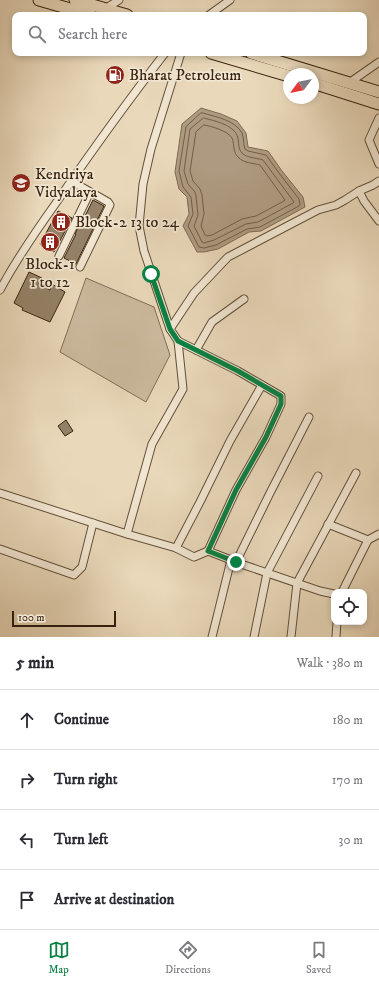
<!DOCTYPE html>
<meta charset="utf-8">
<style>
body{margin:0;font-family:"IM FELL DW Pica",serif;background:#f7f7f7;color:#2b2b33}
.controls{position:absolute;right:12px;bottom:12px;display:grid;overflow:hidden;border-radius:8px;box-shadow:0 2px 6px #0003}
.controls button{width:36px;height:36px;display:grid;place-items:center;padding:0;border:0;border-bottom:1px solid #e1e1e2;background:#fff;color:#2b2b33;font:20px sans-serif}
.compass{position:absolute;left:283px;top:68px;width:36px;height:36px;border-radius:50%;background:#fff;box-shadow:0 2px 6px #0003;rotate:238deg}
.scale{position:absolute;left:12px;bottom:10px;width:104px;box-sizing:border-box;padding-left:4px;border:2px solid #38220e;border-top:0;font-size:11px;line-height:14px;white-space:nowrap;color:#38220e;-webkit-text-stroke:3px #f1e6d2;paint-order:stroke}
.stop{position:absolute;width:12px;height:12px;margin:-9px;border:3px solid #0b8043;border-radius:50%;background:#fff}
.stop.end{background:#0b8043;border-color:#fff;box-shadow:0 1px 4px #0008}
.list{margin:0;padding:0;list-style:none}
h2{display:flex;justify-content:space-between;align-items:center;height:52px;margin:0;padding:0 16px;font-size:17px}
h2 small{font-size:13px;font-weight:400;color:#7c7c81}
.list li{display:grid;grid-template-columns:26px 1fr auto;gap:12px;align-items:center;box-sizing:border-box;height:60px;padding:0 16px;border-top:1px solid #e1e1e2}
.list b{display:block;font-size:15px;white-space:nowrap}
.list em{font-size:13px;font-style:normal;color:#7c7c81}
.icon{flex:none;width:22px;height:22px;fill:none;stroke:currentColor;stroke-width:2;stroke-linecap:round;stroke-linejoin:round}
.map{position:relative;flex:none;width:379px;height:637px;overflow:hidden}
.search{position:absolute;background:#fff;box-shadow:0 2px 6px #0003;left:12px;right:12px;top:12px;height:44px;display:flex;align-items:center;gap:10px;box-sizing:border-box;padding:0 14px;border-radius:8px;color:#7c7c81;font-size:15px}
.sheet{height:292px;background:#fff}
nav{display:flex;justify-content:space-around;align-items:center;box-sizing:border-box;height:56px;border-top:1px solid #e1e1e2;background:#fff;font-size:11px;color:#7c7c81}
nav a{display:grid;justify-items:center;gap:2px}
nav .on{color:#0b8043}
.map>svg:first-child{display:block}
.green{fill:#cbb99d;stroke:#826e56}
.water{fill:#ad9a80;stroke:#7e6a52}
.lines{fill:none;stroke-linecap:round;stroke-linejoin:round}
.shore{stroke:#725e47;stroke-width:1}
.building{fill:#948167;stroke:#38220e}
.street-casing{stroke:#645039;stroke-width:9}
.primary-casing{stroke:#38220e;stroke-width:13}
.street{stroke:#f1e6d2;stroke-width:7}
.primary{stroke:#e9d8ba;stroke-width:11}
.route{stroke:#0b8043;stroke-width:5}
.labels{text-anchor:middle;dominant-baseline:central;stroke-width:3.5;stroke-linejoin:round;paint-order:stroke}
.poi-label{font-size:16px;fill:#38220e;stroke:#f1e6d2;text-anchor:start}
</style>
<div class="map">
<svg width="379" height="637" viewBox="0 0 379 637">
<rect width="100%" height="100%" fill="#e9d8ba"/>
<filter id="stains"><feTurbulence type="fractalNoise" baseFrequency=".005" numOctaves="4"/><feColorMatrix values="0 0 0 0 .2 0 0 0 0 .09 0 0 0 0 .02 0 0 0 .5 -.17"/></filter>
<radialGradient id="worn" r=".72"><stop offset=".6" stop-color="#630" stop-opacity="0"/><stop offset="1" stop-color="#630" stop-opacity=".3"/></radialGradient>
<!-- green -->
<path class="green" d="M86,278L154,307L170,355L146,402L60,352Z"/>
<!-- water -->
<path class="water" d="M201,108L221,114L237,121L246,133L248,147L268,151L282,171L303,197L305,207L261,231L249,232L218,249L204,252H197L183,226L189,214L187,197L179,189L175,172L182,124Z"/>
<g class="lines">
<!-- shore -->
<g class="shore">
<path d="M201,113H203C216,117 235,120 242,133C244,138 243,144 245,149L248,151L266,155L279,173L299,199L300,204L299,206L260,227L247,229L216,245L204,248L199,247L188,226L193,214L191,197L183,187L179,171L186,127Z"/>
<path d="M204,118C215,121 235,125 238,138C239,143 238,149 242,153C247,158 257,158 263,160L294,202L293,203L258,222L246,224L214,240L204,243L202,242L194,226L198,215L196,196L195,192L188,184L184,171L190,129L202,119Z"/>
<path d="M204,125C211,126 228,131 232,138C235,145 232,152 239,158C244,163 253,163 260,165L285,200L284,201L256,216L242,219L212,235L207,236L205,235L201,226L204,214L202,195L200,189L193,181L190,171L196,132Z"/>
</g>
</g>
<!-- building -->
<g class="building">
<path d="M93,200L104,206L76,264L64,258L76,234H75L80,223L83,220Z"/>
<path d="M58,211L72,218L54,252L40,244Z"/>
<path d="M29,272L42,278L39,284L50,290L52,284L65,292L50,322L22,310L23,308L14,303Z"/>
<path d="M66,420L73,431L65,436L58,426Z"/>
</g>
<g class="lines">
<!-- street casing -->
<g class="street-casing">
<g id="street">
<path d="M103,15L105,9L119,0"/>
<path d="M209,15L230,0"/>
<path d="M349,83L379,62"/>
<path d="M379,118L369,140L379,164"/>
<path d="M71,181L108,202L110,205L80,267"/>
<path d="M379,181L373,185L359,191L364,201L379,221"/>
<path d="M59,256L90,192"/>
<path d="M0,290C16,260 36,231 56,203C91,152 127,102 165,53"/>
<path d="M170,329L144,251L139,226L143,184L151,149L181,53"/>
<path d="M178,341L238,371L281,396V404L266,437L236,490L208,551L244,565L320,591L334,594"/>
<path d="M196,350L212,322L244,299"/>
<path d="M0,493L127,534L176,548"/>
<path d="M328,524L368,540"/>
<path d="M127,534L152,444L183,389L178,341L170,329L194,293L228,257L318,210L336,205L345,200L359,191"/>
<path d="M0,549L74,575L82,567L93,523"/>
<path d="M208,551L194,557L176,548L200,502L230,441L262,385"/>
<path d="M236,562L270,493L309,417"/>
<path d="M342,592L368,540L379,534"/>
<path d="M212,637L231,560"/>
<path d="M254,637L267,573L318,476"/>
<path d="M291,637L297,583L356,473"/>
<path d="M336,637L337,622"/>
</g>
</g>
<!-- primary casing -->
<g class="primary-casing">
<g id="primary">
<path d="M39,0L91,15"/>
<path d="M75,0L127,15"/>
<path d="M211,53L289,76"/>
<path d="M251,53L379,92"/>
<path d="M313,83L379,104"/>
</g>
</g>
<!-- street -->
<use href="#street" class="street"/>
<!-- primary -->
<use href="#primary" class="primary"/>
</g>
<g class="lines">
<!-- route -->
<path class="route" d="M151,274L170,329L178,341L238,371L281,396V404L266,437L236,490L208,551L236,562"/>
</g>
<!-- icons -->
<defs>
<g id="fuel-disc" transform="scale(1)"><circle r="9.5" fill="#8f2418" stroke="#f1e6d2"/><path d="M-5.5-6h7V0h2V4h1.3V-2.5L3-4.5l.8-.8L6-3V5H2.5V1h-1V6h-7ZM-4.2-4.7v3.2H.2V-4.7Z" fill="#fff"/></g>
<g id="school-disc" transform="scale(1)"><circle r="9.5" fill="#8f2418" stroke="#f1e6d2"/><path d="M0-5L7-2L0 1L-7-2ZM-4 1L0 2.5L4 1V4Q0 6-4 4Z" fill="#fff"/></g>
<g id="building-disc" transform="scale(1)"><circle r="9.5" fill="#8f2418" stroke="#f1e6d2"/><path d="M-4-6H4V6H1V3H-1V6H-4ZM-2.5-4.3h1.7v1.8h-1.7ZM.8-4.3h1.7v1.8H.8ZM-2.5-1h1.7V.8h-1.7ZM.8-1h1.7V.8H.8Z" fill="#fff"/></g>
</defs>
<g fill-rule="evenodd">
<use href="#fuel-disc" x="115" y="75"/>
<use href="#school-disc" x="21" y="183"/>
<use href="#building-disc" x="61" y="222"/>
<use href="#building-disc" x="50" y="242"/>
</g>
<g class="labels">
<!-- poi labels -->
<g class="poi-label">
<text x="129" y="75">Bharat Petroleum</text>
<text x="35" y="174">Kendriya<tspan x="35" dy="18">Vidyalaya</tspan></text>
<text x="75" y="222">Block-2 13 to 24</text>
<text x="50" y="264" text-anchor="middle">Block-1<tspan x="50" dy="18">1 to 12</tspan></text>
</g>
</g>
<rect width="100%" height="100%" filter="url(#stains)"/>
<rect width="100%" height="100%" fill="url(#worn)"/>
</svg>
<div class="controls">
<button><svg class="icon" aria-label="locate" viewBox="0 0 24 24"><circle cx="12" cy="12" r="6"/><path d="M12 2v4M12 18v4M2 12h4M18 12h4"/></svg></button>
</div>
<svg class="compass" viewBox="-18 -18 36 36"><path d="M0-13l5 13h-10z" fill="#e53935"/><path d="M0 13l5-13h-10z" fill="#7c7c81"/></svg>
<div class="scale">100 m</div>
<div class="stop" style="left:151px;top:274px"></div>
<div class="stop end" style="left:236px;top:562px"></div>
<div class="search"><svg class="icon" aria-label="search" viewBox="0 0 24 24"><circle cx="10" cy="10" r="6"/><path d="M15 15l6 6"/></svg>Search here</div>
</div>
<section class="sheet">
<h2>5 min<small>Walk · 380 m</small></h2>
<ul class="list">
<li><svg class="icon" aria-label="ahead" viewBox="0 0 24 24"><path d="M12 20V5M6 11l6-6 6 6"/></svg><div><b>Continue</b></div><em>180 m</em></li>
<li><svg class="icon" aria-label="right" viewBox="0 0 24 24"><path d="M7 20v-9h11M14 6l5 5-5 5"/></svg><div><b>Turn right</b></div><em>170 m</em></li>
<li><svg class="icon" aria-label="left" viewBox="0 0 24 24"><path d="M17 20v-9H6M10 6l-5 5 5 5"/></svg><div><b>Turn left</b></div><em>30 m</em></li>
<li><svg class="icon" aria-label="arrive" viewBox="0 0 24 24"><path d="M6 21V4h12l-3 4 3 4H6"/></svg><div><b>Arrive at destination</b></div></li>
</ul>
</section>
<nav>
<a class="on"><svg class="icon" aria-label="map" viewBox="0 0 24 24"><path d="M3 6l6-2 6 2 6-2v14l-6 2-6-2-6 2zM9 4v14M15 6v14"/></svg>Map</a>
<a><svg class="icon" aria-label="directions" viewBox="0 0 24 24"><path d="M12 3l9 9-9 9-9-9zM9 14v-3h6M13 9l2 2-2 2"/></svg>Directions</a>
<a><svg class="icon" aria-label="saved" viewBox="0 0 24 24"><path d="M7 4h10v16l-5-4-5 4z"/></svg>Saved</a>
</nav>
